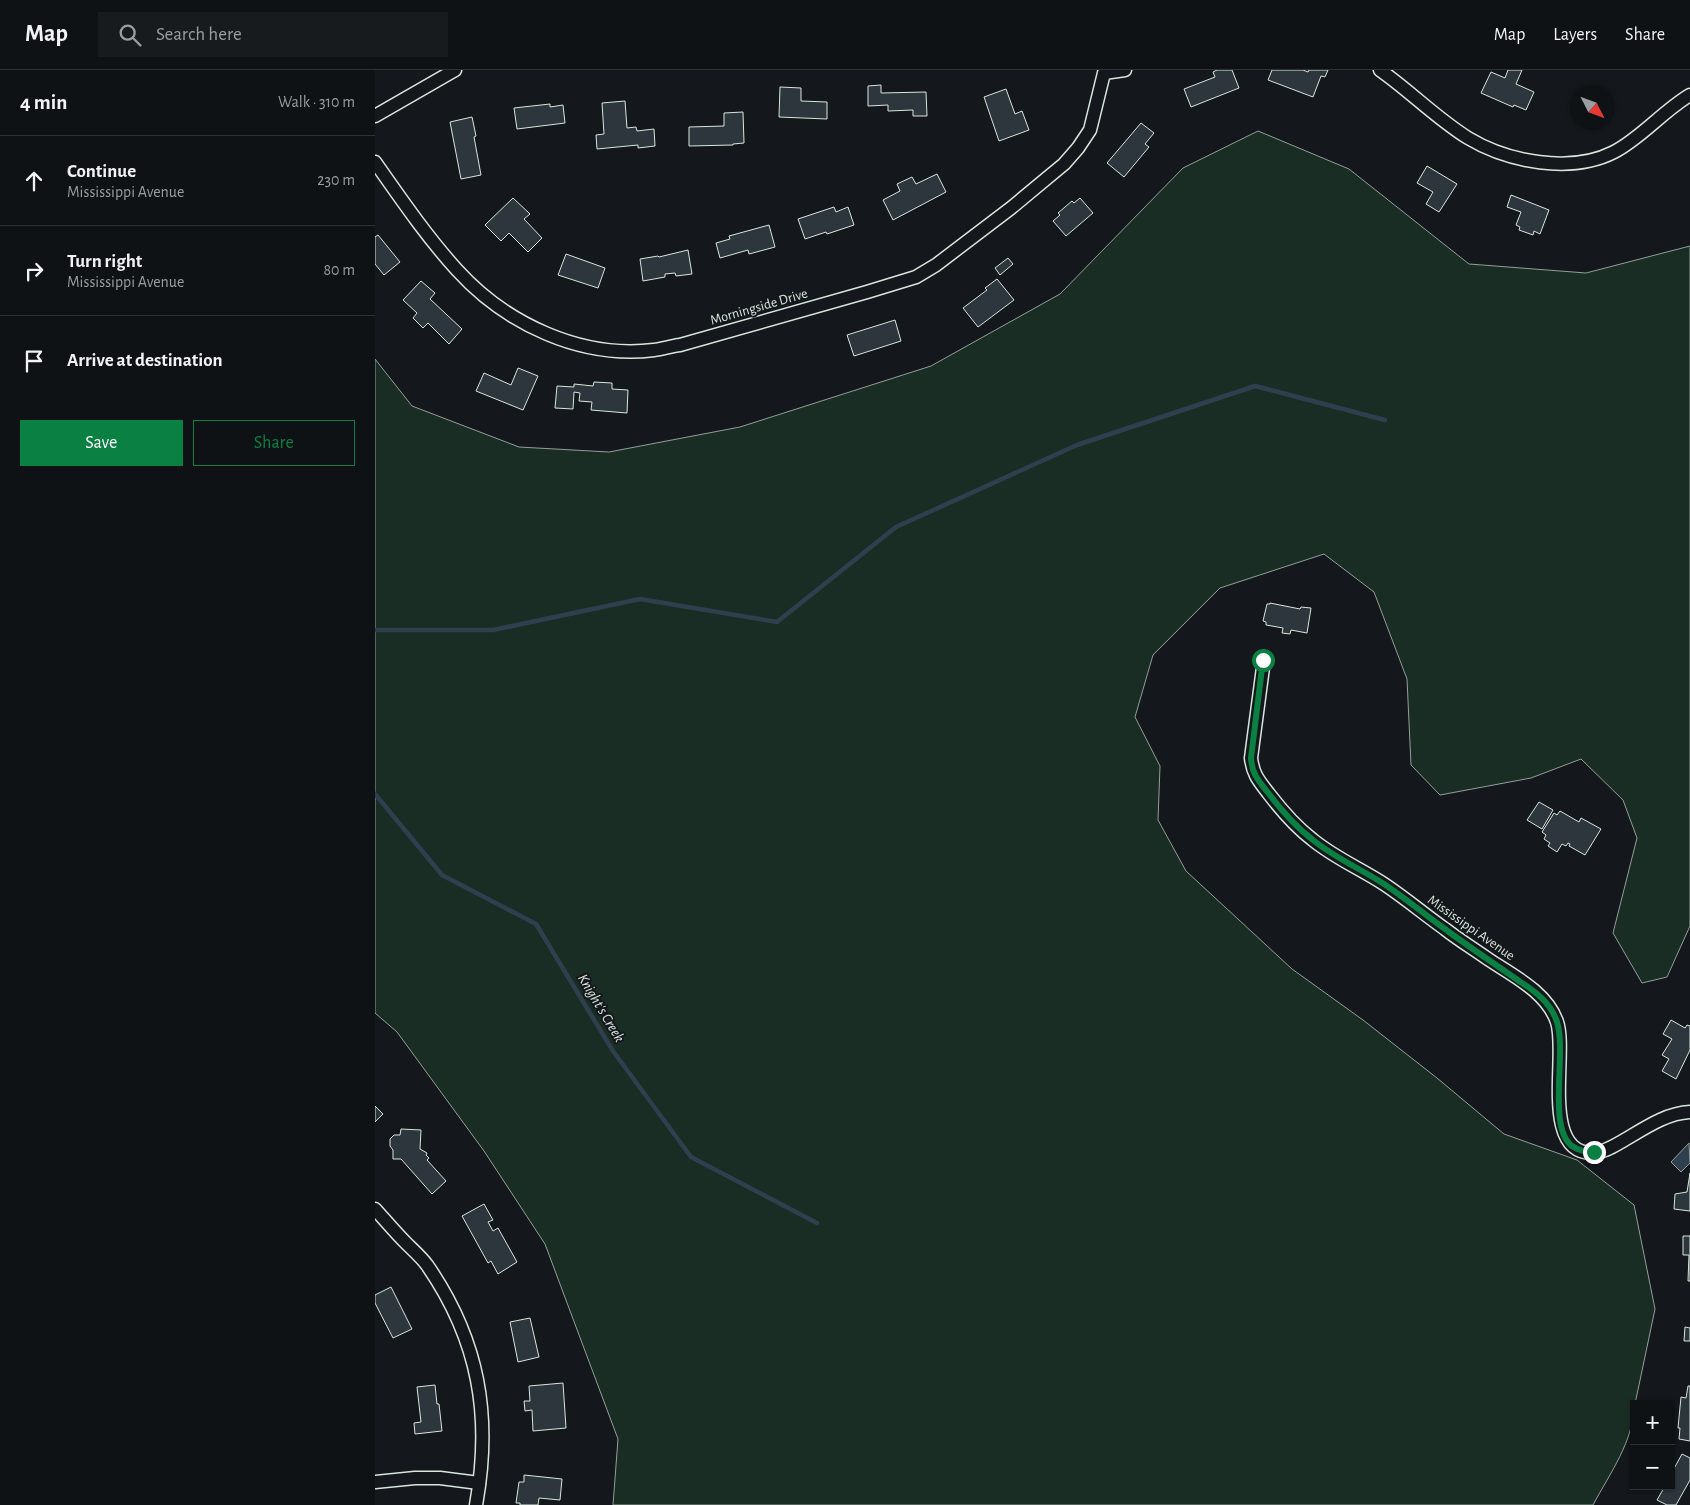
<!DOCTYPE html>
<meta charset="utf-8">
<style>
body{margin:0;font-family:"Alegreya Sans",sans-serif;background:#181b1e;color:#f1f3f6}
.controls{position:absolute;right:15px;bottom:15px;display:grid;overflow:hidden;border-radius:0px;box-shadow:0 1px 4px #0004}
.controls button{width:45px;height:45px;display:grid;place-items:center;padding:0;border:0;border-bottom:1px solid #2f3234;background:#0f1215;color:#f1f3f6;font:25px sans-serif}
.compass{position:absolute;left:1195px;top:15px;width:45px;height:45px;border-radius:50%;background:#0f1215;box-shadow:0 1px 4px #0004;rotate:132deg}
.stop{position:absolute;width:15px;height:15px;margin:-11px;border:4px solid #0b8043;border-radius:50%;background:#fff}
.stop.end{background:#0b8043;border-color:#fff;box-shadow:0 1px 5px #0008}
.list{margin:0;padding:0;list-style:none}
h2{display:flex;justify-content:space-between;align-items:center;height:65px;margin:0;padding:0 20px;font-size:21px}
h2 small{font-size:16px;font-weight:400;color:#9b9ea0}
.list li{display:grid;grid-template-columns:32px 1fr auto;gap:15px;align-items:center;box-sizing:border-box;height:90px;padding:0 20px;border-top:1px solid #2f3234}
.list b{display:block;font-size:19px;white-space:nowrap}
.list p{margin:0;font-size:16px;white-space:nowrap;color:#9b9ea0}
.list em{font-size:16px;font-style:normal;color:#9b9ea0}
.actions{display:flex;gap:10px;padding:15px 20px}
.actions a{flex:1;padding:11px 0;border:1px solid #0b8043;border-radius:0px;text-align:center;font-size:18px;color:#0b8043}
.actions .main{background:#0b8043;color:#fff}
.icon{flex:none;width:28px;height:28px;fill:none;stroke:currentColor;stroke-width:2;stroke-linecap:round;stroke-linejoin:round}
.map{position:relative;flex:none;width:1315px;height:1435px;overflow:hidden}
header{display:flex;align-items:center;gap:30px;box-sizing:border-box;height:70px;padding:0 25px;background:#0f1215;border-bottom:1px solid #2f3234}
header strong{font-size:24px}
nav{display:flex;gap:28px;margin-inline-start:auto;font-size:18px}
.search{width:350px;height:45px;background:#181b1e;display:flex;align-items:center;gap:12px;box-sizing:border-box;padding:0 18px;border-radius:0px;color:#9b9ea0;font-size:19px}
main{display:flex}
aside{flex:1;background:#0f1215}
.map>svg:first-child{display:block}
.green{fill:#1a2d24;stroke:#939e99}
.water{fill:#2f3f4d;stroke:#939e99}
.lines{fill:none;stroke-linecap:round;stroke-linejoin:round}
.stream{stroke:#2f3f4d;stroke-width:4.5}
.building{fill:#2c363c;stroke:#d8e6dc}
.street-casing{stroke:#d8e6dc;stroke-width:15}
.street{stroke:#14181c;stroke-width:12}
.route{stroke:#0b8043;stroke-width:6}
.labels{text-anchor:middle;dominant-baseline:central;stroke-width:4;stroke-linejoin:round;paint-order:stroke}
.street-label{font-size:14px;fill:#d8e6dc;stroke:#14181c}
.water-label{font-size:15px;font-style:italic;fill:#d8e6dc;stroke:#14181c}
</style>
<header>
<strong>Map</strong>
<div class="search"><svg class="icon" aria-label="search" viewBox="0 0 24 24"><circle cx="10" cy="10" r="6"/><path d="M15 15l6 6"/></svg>Search here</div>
<nav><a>Map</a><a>Layers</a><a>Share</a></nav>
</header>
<main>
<aside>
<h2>4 min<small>Walk · 310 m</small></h2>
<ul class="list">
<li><svg class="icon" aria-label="ahead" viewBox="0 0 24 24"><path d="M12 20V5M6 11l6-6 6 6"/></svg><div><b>Continue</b><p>Mississippi Avenue</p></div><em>230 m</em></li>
<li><svg class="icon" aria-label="right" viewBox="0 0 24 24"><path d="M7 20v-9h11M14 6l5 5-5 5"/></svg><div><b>Turn right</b><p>Mississippi Avenue</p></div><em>80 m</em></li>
<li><svg class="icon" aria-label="arrive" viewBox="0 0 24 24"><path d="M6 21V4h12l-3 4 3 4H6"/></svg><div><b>Arrive at destination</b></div></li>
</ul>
<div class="actions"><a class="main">Save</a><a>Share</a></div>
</aside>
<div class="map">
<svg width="1315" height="1435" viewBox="0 0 1315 1435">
<rect width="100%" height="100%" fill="#14181c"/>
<!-- green -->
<path class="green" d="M883,61L974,99L1094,194L1211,203L1315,176V856L1292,907L1267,913L1238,863L1262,768L1248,730L1206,689L1156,708L1065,725L1036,695L1032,609L999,522L949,484L845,518L778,585L760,647L785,696L783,750L811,801L917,899L988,950L1062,1008L1129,1064L1202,1090L1259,1135L1280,1239L1260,1334H1259C1259,1371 1235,1403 1218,1435H238L243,1369L170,1174L109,1081L22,962L0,943V289L37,336L144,377L234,382L365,357L556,296L685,224L808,98Z"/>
<!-- water -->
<path class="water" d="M1314,1073L1315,1093L1306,1102L1296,1092Z"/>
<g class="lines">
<!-- stream -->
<g class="stream">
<path d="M0,560H118L265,529L402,552L521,457L702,375L880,316L1010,350"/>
<path d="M0,724L67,805L161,854L238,981L316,1087L442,1153"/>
</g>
</g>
<!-- building -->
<g class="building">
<path d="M842,0H857L864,18L816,37L809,19L840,7L838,2Z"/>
<path d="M897,0H928L933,2L934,0H953L950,7L946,6L938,27L893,10Z"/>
<path d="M1133,0H1147L1141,14L1159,22L1151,40L1139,35L1138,37L1106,23L1116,2L1130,8Z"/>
<path d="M506,15V23L551,22L552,46H538V40L513,41V35L493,36V16Z"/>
<path d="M405,17L426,18V31L452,32V49L404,47Z"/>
<path d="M631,19L640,44L647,41L654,60L624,71L609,27Z"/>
<path d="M250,31L252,58L261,57L262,61L279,59L280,76L263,78V75L222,79L221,65L229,64L227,33Z"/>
<path d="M175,34V37L188,35L190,53L142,59L139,38Z"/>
<path d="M368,42L369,73L358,74V75L314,76V57L349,56V43Z"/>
<path d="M97,47L101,66L99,67L106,105L86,109L75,52Z"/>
<path d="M766,53L779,63L770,74L774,77L749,107L732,93Z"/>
<path d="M1052,96L1082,114L1064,142L1051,134L1058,122L1042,113Z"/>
<path d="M562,104L571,122L518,150L508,130L525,121L522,114L537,107L541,114Z"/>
<path d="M1136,125L1174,140L1165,164L1159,161L1158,165L1144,160L1145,157L1141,155L1146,142L1132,137Z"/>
<path d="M138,128L155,144L149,149L167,168L153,182L134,163L126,171L110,155Z"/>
<path d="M705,128L718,143L691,166L678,151L685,145L683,143L697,131L699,133Z"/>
<path d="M459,137L461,142L473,137L479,155L452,164L451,162L430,169L423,149Z"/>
<path d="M394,155L400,177L374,184L373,180L345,188L341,173L355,169L354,166Z"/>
<path d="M3,165L25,192L9,205L0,194V167Z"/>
<path d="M313,180L317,204L301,206L300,203L290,204V207L268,211L265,189L283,186L284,187Z"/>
<path d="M191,184L230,198L223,218L183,205Z"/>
<path d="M633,188L638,194L625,205L620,198Z"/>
<path d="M622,209L639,230L603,257L588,238L612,220L610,218Z"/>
<path d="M46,211L60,223L55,229L87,259L74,274L53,253L48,258L38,248L42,243L28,230Z"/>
<path d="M520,250L526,271L479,286L472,265Z"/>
<path d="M143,298L163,306L148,340L101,321L109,303L136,315Z"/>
<path d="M219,312L237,313V319L253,320L252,343L216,340L217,332L204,331L205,323L199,322L198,339L180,338L182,316L199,317V314L218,316Z"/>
<path d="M895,533L925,539L926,537L936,538L932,563L916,560L915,564L907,563L908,558L891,555V552L888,551L892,534H895Z"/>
<path d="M1164,732L1178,740L1167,759L1152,750Z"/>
<path d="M1185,741L1204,752L1206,748L1226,759L1210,785L1194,776L1195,774L1193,773L1191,776L1187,774L1182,782L1173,776L1175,773L1169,769L1171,765L1167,762L1179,743L1182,745Z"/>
<path d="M1296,950L1310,958L1312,955L1315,956V980L1301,1009L1287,1001L1294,989L1287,985L1297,969L1288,964Z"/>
<path d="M0,1036L8,1044L0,1052Z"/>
<path d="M26,1059L46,1060L45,1079L52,1083L51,1085L54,1088L52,1090L71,1111L57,1124L26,1089H18V1080L15,1076V1069L19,1065H25Z"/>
<path d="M1315,1103V1141L1299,1139L1300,1124L1312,1122Z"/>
<path d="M109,1134L118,1150L113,1152L118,1161L123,1158L142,1192L123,1204L116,1191L113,1193L87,1146Z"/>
<path d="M1308,1166H1315V1211H1313L1314,1185H1308Z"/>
<path d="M16,1217L37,1259L18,1268L0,1233V1225Z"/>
<path d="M155,1248L164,1287L143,1292L135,1252Z"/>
<path d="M1310,1257L1315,1258V1271H1309Z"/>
<path d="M188,1313L191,1358L158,1361L157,1340L150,1341L149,1331H155L154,1316Z"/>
<path d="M60,1315L62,1334H64L67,1361L40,1364L39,1353L46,1352L42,1317Z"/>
<path d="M1313,1316H1315V1371L1304,1369L1305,1358H1303L1306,1327L1311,1328Z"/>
<path d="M1307,1384L1315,1388V1410L1301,1435H1292L1282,1430L1290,1416H1296V1404Z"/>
<path d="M149,1405L187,1409L185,1430L164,1428L163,1435H145V1433H141L144,1412H149Z"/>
</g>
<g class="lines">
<!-- street casing -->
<g class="street-casing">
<g id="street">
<path d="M1005,0C1035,21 1061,48 1093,68C1133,92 1196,104 1239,82C1265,69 1288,41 1315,25"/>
<path d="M0,46L80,0"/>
<path d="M0,92C26,129 52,167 82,200C131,254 206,289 279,280C288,279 296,276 305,275L492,222L541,207L561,195L636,138L689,94L703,78L715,60L729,3L750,0"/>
<path d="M889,590L876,688C878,705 884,711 894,724C907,741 921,757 938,770C960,788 986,799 1009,814C1030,828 1049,844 1070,859C1084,870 1099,879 1113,889C1137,905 1172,922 1182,952C1193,983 1164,1085 1219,1083C1229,1082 1237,1077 1246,1072C1267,1060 1290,1043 1315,1042"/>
<path d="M0,1139C10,1150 20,1162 31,1173C38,1180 46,1187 52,1195C104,1270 117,1346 101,1435"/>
<path d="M0,1412L40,1408H65L104,1413"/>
</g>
</g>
<!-- street -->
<use href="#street" class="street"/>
</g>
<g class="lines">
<!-- route -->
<path class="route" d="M888,590L876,688C877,705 884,711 894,724C907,741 921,757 938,770C960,788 986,799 1009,814C1030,828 1049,844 1070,859C1094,877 1120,894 1144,911C1160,921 1176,933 1182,952C1192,983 1172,1057 1197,1076C1204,1081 1211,1082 1219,1082"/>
</g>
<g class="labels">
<!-- street labels -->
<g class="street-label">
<text transform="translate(384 237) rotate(-16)">Morningside Drive</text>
<text transform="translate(1096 858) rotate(35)">Mississippi Avenue</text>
</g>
<!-- water labels -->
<g class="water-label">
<text transform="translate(226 938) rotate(59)">Knight's Creek</text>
</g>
</g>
</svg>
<div class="controls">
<button>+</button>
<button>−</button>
</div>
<svg class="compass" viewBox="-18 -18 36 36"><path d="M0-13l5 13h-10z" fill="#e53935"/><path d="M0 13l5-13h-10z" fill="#9b9ea0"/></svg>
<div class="stop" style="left:888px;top:590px"></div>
<div class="stop end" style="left:1219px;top:1082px"></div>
</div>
</main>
